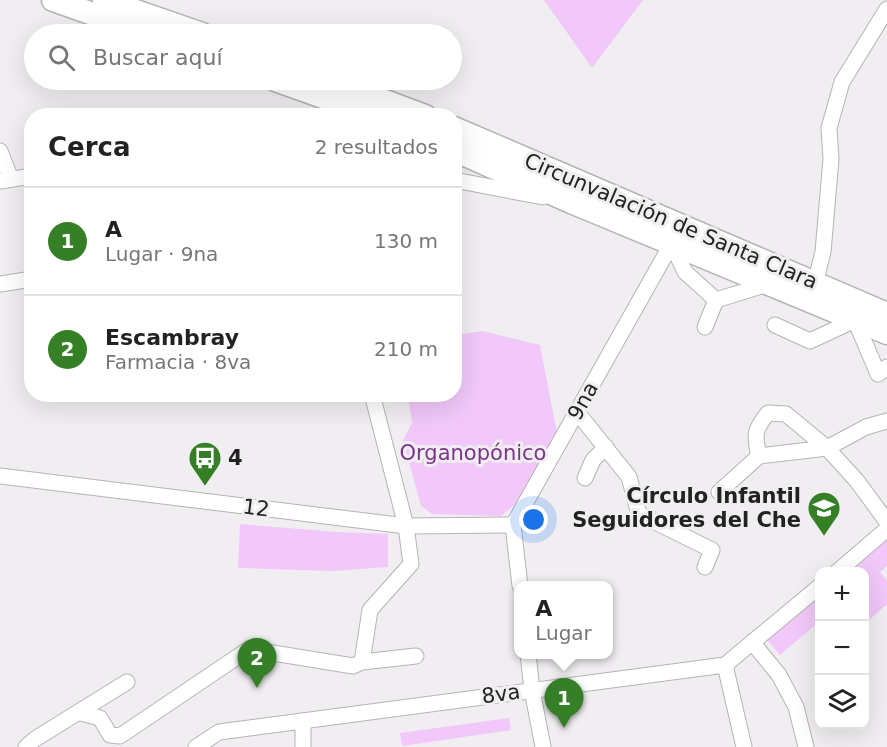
<!DOCTYPE html>
<html lang="es">
<meta charset="utf-8">
<style>
body{margin:0;font-family:"DejaVu Sans",sans-serif;background:#f6f6f6;color:#222}
.controls{position:absolute;right:18px;bottom:18px;display:grid;overflow:hidden;border-radius:12px;box-shadow:0 6px 24px #0002}
.controls button{width:54px;height:54px;display:grid;place-items:center;padding:0;border:0;border-bottom:2px solid #e0e0e0;background:#fff;color:#222;font:30px sans-serif}
.you{position:absolute;left:534px;top:520px;width:21px;height:21px;margin:-15px;border:4px solid #fff;border-radius:50%;background:#1a73e8;box-shadow:0 0 0 9px #1a73e833}
.badge{display:grid;place-items:center;width:39px;height:39px;border-radius:50%;background:#357f26;color:#fff;font-size:20px;font-weight:700}
.pin{position:absolute;translate:-50% -50px;filter:drop-shadow(0 2px 3px #0008)}
.pin::after{content:'';position:absolute;top:32px;width:21px;height:18px;background:inherit;clip-path:polygon(0 0,100% 0,50% 100%)}
.popup{position:absolute;left:514px;top:581px;width:99px;height:78px;box-sizing:border-box;display:grid;place-content:center;border-radius:12px;background:#fff;filter:drop-shadow(0 2px 4px #0005);font-size:20px;white-space:nowrap;color:#767676}
.popup b{font-size:22px;color:#222}
.popup::after{content:'';position:absolute;left:50%;top:100%;margin-left:-12px;border:12px solid transparent;border-top-color:#fff}
.list{margin:0;padding:0;list-style:none}
h2{display:flex;justify-content:space-between;align-items:center;height:78px;margin:0;padding:0 24px;font-size:26px}
h2 small{font-size:20px;font-weight:400;color:#767676}
.list li{display:grid;grid-template-columns:39px 1fr auto;gap:18px;align-items:center;box-sizing:border-box;height:108px;padding:0 24px;border-top:2px solid #e0e0e0}
.list b{display:block;font-size:22px;white-space:nowrap}
.list p{margin:0;font-size:20px;white-space:nowrap;color:#767676}
.list em{font-size:20px;font-style:normal;color:#767676}
.icon{flex:none;width:33px;height:33px;fill:none;stroke:currentColor;stroke-width:2;stroke-linecap:round;stroke-linejoin:round}
.map{position:relative;flex:none;width:887px;height:747px;overflow:hidden}
.search{position:absolute;background:#fff;box-shadow:0 6px 24px #0002;left:24px;top:24px;width:438px;height:66px;display:flex;align-items:center;gap:15px;box-sizing:border-box;padding:0 21px;border-radius:33px;color:#767676;font-size:22px}
.panel{position:absolute;background:#fff;box-shadow:0 6px 24px #0002;left:24px;top:108px;width:438px;height:294px;border-radius:24px}
.map>svg:first-child{display:block}
.green{fill:#f1c8f9}
.lines{fill:none;stroke-linecap:round;stroke-linejoin:round}
.minor-casing{stroke:#b6b3b6;stroke-width:17}
.highway-casing{stroke:#b6b3b6;stroke-width:25}
.minor{stroke:#fff;stroke-width:15}
.highway{stroke:#fff;stroke-width:22}
.labels{text-anchor:middle;dominant-baseline:central;stroke-width:6;stroke-linejoin:round;paint-order:stroke}
.street-label{font-size:21px;fill:#232223;stroke:#f1eef2}
.park-label{font-size:21px;fill:#7c348a;stroke:#f1eef2}
.poi-label{font-size:21px;font-weight:bold;fill:#232223;stroke:#f1eef2;text-anchor:start}
</style>
<div class="map">
<svg width="887" height="747" viewBox="0 0 887 747">
<rect width="100%" height="100%" fill="#f1eef2"/>
<!-- green -->
<g class="green">
<path d="M544,0H643L592,68Z"/>
<path d="M483,331L540,345L557,433L517,503L501,516L432,514L421,506L403,440L412,423L408,395L454,394L455,335Z"/>
<path d="M240,524L336,532L388,534V567L332,571L238,568Z"/>
<path d="M887,539V566L880,572L887,581V604L865,624L864,572H849Z"/>
<path d="M819,596V603L814,608L819,615V622L780,655L767,640Z"/>
<path d="M509,718L511,730L402,746L400,733Z"/>
</g>
<g class="lines">
<!-- minor casing -->
<g class="minor-casing">
<g id="minor">
<path d="M0,151L11,179"/>
<path d="M454,180L543,197"/>
<path d="M0,181L32,176"/>
<path d="M672,244L685,272L716,300L768,284"/>
<path d="M815,283L823,252L831,159L829,128L842,82L887,9"/>
<path d="M0,284L32,279"/>
<path d="M775,325L810,341L855,320L878,374L887,367"/>
<path d="M705,327L716,300"/>
<path d="M577,412L629,477L639,514L712,550L705,567"/>
<path d="M759,456C754,435 754,430 768,413L786,414L827,448L857,481L887,522"/>
<path d="M0,476L406,526L513,525"/>
<path d="M585,478L593,460L606,447"/>
<path d="M719,492L759,456L827,448L866,427L887,421"/>
<path d="M837,572L887,529"/>
<path d="M520,586L513,525L676,236"/>
<path d="M752,642L779,675L796,707L806,747"/>
<path d="M528,654L532,690L543,747"/>
<path d="M362,662L370,610L411,564L406,526L372,394"/>
<path d="M725,665L744,747"/>
<path d="M81,713L100,718L110,735L120,736L249,649L353,666L362,662L416,656"/>
<path d="M303,721V747"/>
<path d="M26,747L35,739L127,682"/>
<path d="M196,747L219,732L725,665L820,586"/>
</g>
</g>
<!-- highway casing -->
<g class="highway-casing">
<g id="highway">
<path d="M53,0L149,34"/>
<path d="M104,0L202,34"/>
<path d="M275,80L376,116"/>
<path d="M329,80L425,116"/>
<path d="M454,128L887,314"/>
<path d="M454,150L571,202L887,333"/>
</g>
</g>
<!-- minor -->
<use href="#minor" class="minor"/>
<!-- highway -->
<use href="#highway" class="highway"/>
</g>
<!-- icons -->
<defs>
<g id="bus-pin" transform="scale(1.725)"><path d="M0 17L-7.5 6A9.5 9.5 0 1 1 7.5 6Z" fill="#357f26" stroke="#f1eef2"/><path d="M-5-6H5V4H4V6H2V4H-2V6H-4V4H-5ZM-3.5-4V0h7V-4ZM-3.5 1.2v1.5H-2V1.2ZM2 1.2v1.5H3.5V1.2Z" fill="#fff"/></g>
<g id="school-pin" transform="scale(1.725)"><path d="M0 17L-7.5 6A9.5 9.5 0 1 1 7.5 6Z" fill="#357f26" stroke="#f1eef2"/><path d="M0-5L7-2L0 1L-7-2ZM-4 1L0 2.5L4 1V4Q0 6-4 4Z" fill="#fff"/></g>
</defs>
<g fill-rule="evenodd">
<use href="#bus-pin" x="205" y="458"/>
<use href="#school-pin" x="824" y="508"/>
</g>
<g class="labels">
<!-- street labels -->
<g class="street-label">
<text transform="translate(671 221) rotate(23)">Circunvalación de Santa Clara</text>
<text transform="translate(583 401) rotate(-61)">9na</text>
<text transform="translate(256 508) rotate(7)">12</text>
<text transform="translate(501 694) rotate(-8)">8va</text>
</g>
<!-- park labels -->
<g class="park-label">
<text x="473" y="453">Organopónico</text>
</g>
<!-- poi labels -->
<g class="poi-label">
<text x="228" y="458">4</text>
<text x="801" y="496" text-anchor="end">Círculo Infantil<tspan x="801" dy="24">Seguidores del Che</tspan></text>
</g>
</g>
</svg>
<div class="controls">
<button>+</button>
<button>−</button>
<button><svg class="icon" aria-label="layers" viewBox="0 0 24 24"><path d="M12 4l9 5-9 5-9-5zM3 14l9 5 9-5"/></svg></button>
</div>
<div class="you"></div>
<div class="pin badge" style="left:564px;top:728px">1</div>
<div class="popup"><b>A</b>Lugar</div>
<div class="pin badge" style="left:257px;top:688px">2</div>
<div class="search"><svg class="icon" aria-label="search" viewBox="0 0 24 24"><circle cx="10" cy="10" r="6"/><path d="M15 15l6 6"/></svg>Buscar aquí</div>
<section class="panel">
<h2>Cerca<small>2 resultados</small></h2>
<ul class="list">
<li><span class="badge">1</span><div><b>A</b><p>Lugar · 9na</p></div><em>130 m</em></li>
<li><span class="badge">2</span><div><b>Escambray</b><p>Farmacia · 8va</p></div><em>210 m</em></li>
</ul>
</section>
</div>
